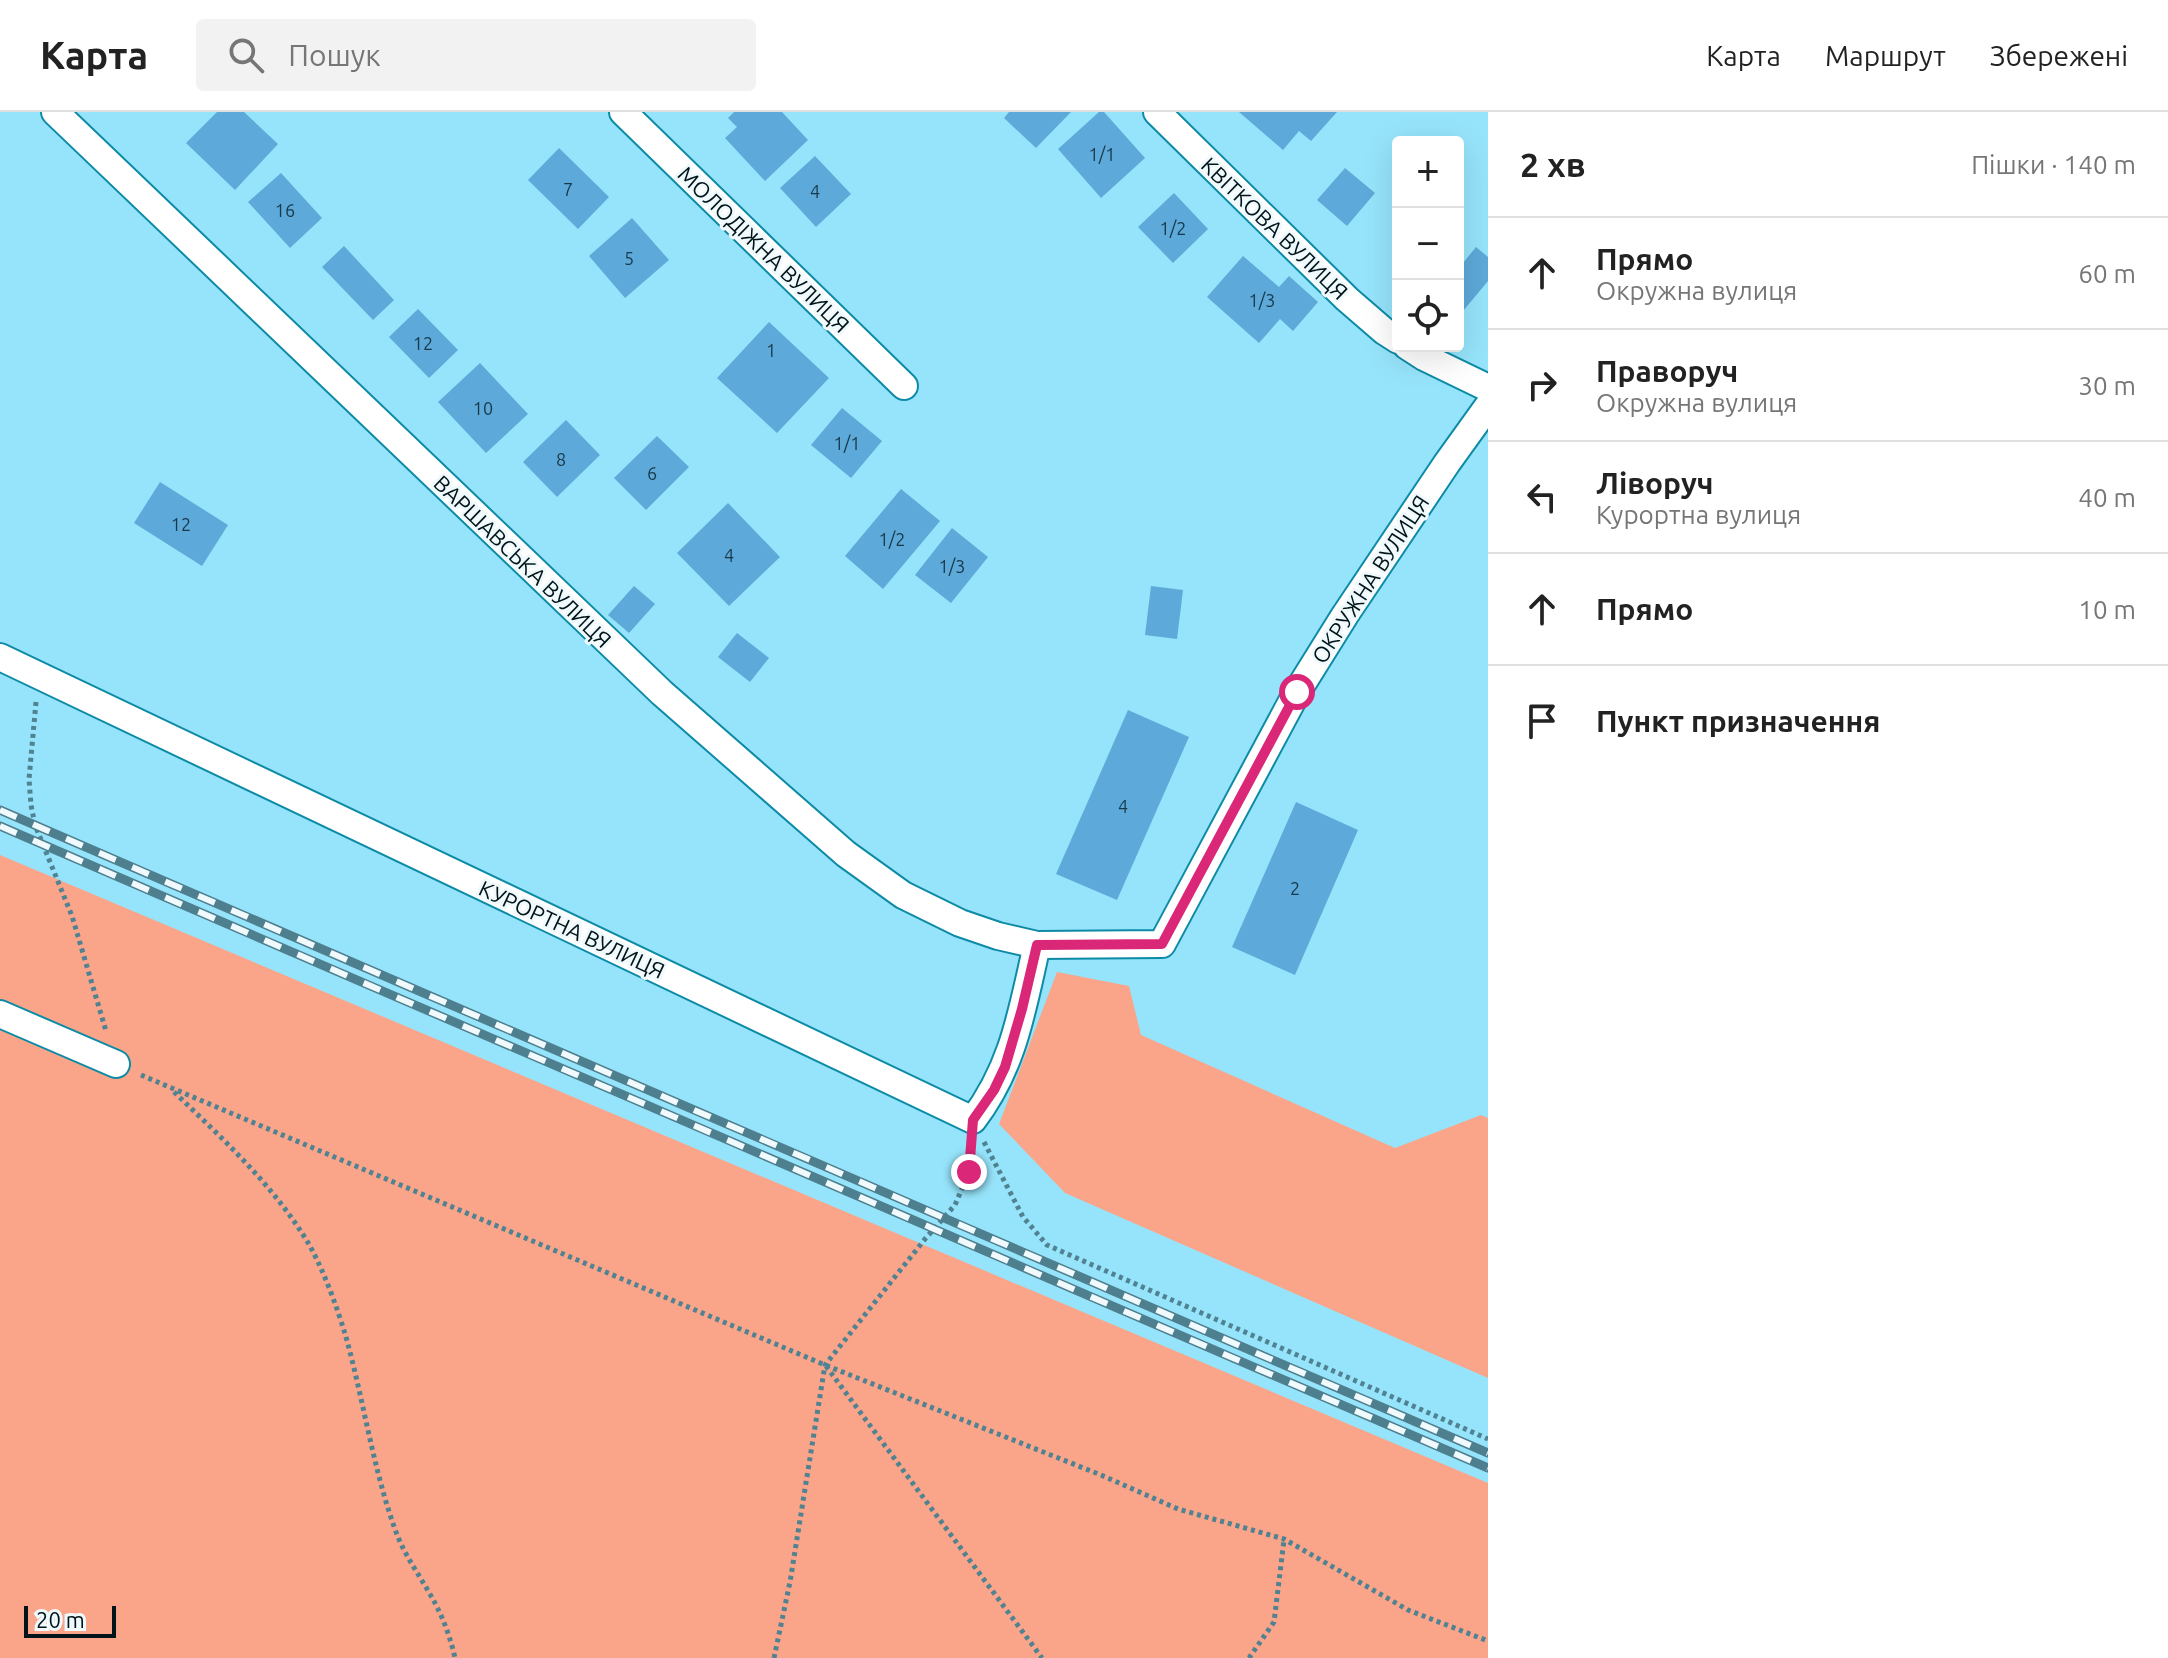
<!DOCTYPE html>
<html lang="uk">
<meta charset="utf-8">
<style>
body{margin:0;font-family:Ubuntu,sans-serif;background:#f2f2f2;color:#222}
.controls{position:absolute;right:24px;top:24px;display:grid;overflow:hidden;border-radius:8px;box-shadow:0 8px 32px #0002}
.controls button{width:72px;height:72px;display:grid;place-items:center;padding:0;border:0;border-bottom:2px solid #e0e0e0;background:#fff;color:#222;font:40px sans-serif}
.scale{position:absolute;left:24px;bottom:20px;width:92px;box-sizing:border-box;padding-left:8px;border:4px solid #01141a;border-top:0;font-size:22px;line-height:28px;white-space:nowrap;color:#01141a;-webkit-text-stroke:6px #f0f9fc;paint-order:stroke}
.stop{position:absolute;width:24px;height:24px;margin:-18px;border:6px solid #db2777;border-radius:50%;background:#fff}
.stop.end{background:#db2777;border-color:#fff;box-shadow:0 2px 8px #0008}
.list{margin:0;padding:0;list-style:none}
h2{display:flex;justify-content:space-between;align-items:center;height:104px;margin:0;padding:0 32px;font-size:34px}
h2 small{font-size:26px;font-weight:400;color:#767676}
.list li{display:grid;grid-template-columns:52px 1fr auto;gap:24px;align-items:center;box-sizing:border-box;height:112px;padding:0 32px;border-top:2px solid #e0e0e0}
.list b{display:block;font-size:30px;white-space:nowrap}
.list p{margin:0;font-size:26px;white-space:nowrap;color:#767676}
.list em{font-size:26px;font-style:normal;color:#767676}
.icon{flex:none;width:44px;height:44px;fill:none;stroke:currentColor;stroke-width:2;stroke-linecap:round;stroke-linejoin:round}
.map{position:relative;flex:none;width:1488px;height:1546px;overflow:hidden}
header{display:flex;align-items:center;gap:48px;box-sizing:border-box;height:112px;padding:0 40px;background:#fff;border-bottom:2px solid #e0e0e0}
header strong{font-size:38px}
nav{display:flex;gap:44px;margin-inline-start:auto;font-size:28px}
.search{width:560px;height:72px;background:#f2f2f2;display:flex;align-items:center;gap:20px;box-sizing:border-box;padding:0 28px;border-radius:8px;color:#767676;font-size:30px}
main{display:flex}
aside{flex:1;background:#fff}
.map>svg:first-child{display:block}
.green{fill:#faa58a}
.building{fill:#5da9d9}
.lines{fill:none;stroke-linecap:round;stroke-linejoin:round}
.minor-casing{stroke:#0d8ba6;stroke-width:30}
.path{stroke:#508291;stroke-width:5;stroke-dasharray:4 4;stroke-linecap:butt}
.minor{stroke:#fff;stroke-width:26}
.rail-casing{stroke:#4e7f8e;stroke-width:9}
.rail{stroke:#f0f9fc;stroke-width:6;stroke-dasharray:18;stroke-linecap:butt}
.route{stroke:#db2777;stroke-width:10}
.labels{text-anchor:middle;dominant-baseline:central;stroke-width:6;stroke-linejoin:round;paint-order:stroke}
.number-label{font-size:18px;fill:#18394a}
.street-label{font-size:22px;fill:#01141a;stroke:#f0f9fc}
</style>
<header>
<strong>Карта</strong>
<div class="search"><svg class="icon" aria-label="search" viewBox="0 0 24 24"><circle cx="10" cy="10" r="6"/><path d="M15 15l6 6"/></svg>Пошук</div>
<nav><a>Карта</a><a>Маршрут</a><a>Збережені</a></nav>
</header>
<main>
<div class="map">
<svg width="1488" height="1546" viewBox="0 0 1488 1546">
<rect width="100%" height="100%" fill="#96e4fb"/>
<!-- green -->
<g class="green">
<path d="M0,743L1488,1371V1546H0Z"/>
<path d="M1057,860L1129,874L1141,923L1395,1036L1481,1003L1488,1006V1266L1065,1081L999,1012Z"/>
</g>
<!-- building -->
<g class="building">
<path d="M217,0H244L278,32L235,78L186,31Z"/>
<path d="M734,0H782L808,28L765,69L725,26L737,15L728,6Z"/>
<path d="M1009,0H1071L1036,36L1004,6Z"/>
<path d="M1099,0H1104L1145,46L1101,86L1058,37Z"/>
<path d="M1239,0H1337L1311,29L1299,19L1283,38Z"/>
<path d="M559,36L609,85L578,117L528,68Z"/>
<path d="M815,44L851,82L816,115L780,76Z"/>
<path d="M1345,56L1375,81L1347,114L1317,88Z"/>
<path d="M281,61L322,106L290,136L248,90Z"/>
<path d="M1174,81L1208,117L1173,151L1138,115Z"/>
<path d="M632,106L669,148L625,186L589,144Z"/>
<path d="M344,134L394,188L373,208L322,155Z"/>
<path d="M1476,135L1488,145V169L1463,199L1458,195V147L1463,151Z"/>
<path d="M1243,144L1279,175L1289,164L1318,190L1293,219L1280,207L1259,231L1207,185Z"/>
<path d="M418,197L458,238L429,266L389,225Z"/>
<path d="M769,210L829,266L777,321L717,266Z"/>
<path d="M480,251L528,302L486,341L438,290Z"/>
<path d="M842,296L882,329L851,366L811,333Z"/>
<path d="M566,308L600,343L557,385L523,350Z"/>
<path d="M657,324L689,355L646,398L614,366Z"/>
<path d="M160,370L228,413L202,454L134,411Z"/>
<path d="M901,377L940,409L883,477L845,444Z"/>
<path d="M728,391L780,445L729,494L677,441Z"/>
<path d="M952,416L988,445L951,491L915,463Z"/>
<path d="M634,474L655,492L629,521L608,503Z"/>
<path d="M1151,474L1183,478L1177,527L1145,523Z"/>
<path d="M737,521L769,546L750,570L718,545Z"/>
<path d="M1128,598L1189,625L1117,788L1056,762Z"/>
<path d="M1296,690L1358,718L1295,863L1232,835Z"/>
</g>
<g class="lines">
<!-- minor casing -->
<g class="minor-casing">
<g id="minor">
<path d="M55,0L662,581L846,742L903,783L960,811L998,824L1037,833L1162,832L1297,580L1345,503L1447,351L1488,294"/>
<path d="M623,0L904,274"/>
<path d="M1157,0L1347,187L1384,219L1398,228"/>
<path d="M1407,234L1424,245L1488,276"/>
<path d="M0,545L973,1008C1014,954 1022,898 1037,833"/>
<path d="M0,902L116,952"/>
</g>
</g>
<!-- path -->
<g class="path">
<path d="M36,590L29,667L31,693L35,713L72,804L106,919"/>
<path d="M141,963L825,1253L1101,1363L1178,1397L1284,1427L1408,1498L1488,1529"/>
<path d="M174,980C222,1026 272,1072 307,1129C323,1156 337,1195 346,1225C364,1290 373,1357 396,1420C406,1447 424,1469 437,1495C445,1511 451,1528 455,1546"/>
<path d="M984,1030L1023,1105L1047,1133L1488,1327"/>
<path d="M826,1254L1042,1546"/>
<path d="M774,1546L790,1470L825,1253L925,1127L955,1093L969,1060L971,1032"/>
<path d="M1249,1546L1274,1510L1284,1428"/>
</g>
<!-- minor -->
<use href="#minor" class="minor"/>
<!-- rail casing -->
<g class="rail-casing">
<g id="rail">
<path d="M0,698L1488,1341"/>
<path d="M0,714L1488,1356"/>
</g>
</g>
<!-- rail -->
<use href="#rail" class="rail"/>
</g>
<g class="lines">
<!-- route -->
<path class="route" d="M969,1060L973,1008L994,978L1005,955L1022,897L1037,833L1162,832L1297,580"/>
</g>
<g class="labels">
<!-- number labels -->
<g class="number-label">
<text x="1102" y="42">1/1</text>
<text x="568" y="77">7</text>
<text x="815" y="79">4</text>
<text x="285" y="98">16</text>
<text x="1173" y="116">1/2</text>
<text x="629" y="146">5</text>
<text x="1262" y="188">1/3</text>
<text x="423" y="231">12</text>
<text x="771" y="238">1</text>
<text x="483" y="296">10</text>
<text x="847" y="331">1/1</text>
<text x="561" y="347">8</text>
<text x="652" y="361">6</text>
<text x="181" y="412">12</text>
<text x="892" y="427">1/2</text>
<text x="729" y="443">4</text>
<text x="952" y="454">1/3</text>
<text x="1123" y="694">4</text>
<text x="1295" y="776">2</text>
</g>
<!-- street labels -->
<g class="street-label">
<text transform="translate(1275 116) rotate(44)">КВІТКОВА ВУЛИЦЯ</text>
<text transform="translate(764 137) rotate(44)">МОЛОДІЖНА ВУЛИЦЯ</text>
<text transform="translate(523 449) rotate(44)">ВАРШАВСЬКА ВУЛИЦЯ</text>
<text transform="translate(1370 467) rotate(-57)">ОКРУЖНА ВУЛИЦЯ</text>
<text transform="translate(572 817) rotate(25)">КУРОРТНА ВУЛИЦЯ</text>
</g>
</g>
</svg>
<div class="controls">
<button>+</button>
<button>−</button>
<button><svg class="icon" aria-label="locate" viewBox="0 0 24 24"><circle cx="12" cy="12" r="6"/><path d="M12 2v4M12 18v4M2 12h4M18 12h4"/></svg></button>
</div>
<div class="scale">20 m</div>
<div class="stop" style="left:1297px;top:580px"></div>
<div class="stop end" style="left:969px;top:1060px"></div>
</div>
<aside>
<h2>2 хв<small>Пішки · 140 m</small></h2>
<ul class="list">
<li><svg class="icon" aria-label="ahead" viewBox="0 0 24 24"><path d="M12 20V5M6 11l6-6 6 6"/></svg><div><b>Прямо</b><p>Окружна вулиця</p></div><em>60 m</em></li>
<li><svg class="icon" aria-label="right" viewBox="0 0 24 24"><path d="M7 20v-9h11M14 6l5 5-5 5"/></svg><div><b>Праворуч</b><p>Окружна вулиця</p></div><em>30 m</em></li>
<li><svg class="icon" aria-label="left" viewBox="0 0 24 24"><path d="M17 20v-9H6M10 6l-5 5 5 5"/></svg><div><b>Ліворуч</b><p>Курортна вулиця</p></div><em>40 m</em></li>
<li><svg class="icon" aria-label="ahead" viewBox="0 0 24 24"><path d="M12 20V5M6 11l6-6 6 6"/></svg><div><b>Прямо</b></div><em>10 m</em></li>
<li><svg class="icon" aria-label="arrive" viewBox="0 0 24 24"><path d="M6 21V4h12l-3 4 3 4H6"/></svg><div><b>Пункт призначення</b></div></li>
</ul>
</aside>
</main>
